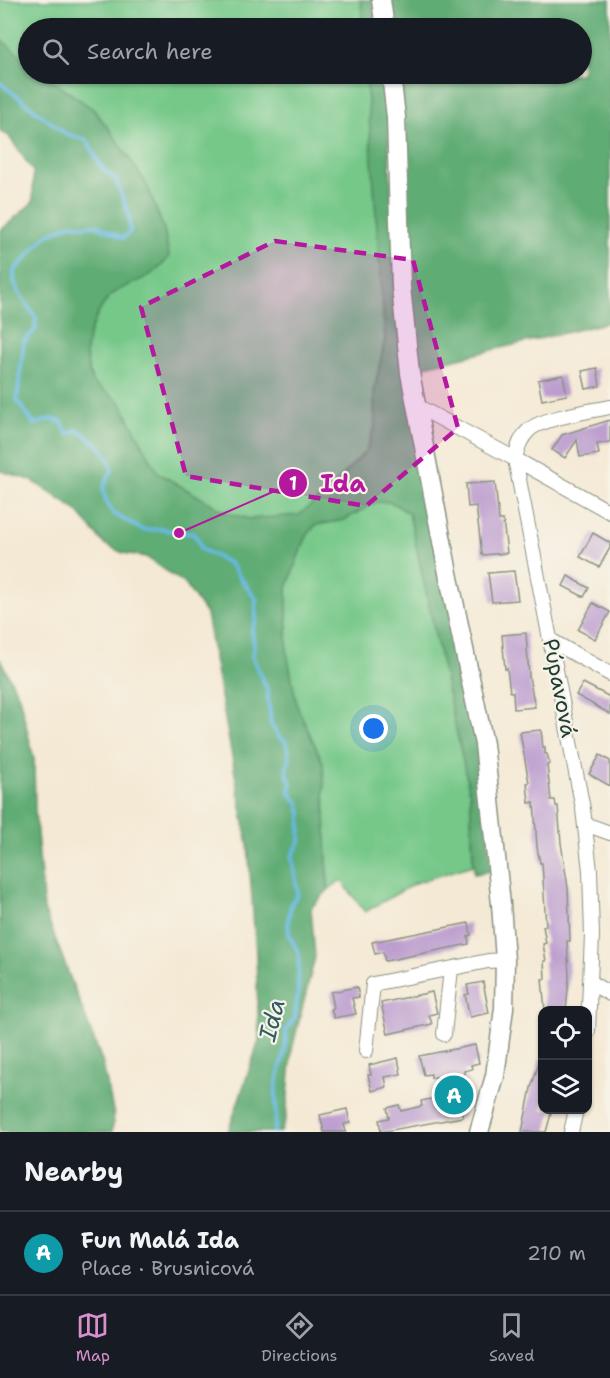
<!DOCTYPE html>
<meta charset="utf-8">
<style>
body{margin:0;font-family:"Shantell Sans",sans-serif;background:#20242c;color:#f1f3f6}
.controls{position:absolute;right:18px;bottom:18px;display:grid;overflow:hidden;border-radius:12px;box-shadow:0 2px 4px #0004}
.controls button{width:54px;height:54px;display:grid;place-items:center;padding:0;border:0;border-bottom:2px solid #363941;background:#171b24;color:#f1f3f6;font:30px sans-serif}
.you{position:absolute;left:374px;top:729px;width:21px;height:21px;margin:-15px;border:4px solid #fff;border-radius:50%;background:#1a73e8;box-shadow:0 0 0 9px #1a73e833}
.badge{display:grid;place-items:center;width:39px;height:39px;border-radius:50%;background:#d690ce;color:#fff;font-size:20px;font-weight:700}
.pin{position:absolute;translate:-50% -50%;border:3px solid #fff;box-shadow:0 2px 6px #0006}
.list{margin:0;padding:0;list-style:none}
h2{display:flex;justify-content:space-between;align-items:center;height:78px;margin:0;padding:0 24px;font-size:26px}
h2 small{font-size:20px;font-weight:400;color:#9ea1a6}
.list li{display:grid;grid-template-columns:39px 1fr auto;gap:18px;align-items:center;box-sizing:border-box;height:84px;padding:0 24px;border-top:2px solid #363941}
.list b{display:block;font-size:22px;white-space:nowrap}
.list p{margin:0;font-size:20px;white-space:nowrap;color:#9ea1a6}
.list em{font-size:20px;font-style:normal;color:#9ea1a6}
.icon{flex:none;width:33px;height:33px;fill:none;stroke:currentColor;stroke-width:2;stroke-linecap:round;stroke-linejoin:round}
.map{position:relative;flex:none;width:610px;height:1132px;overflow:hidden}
.search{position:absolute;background:#171b24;box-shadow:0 2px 4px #0004;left:18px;right:18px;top:18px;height:66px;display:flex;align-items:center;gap:15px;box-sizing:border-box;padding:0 21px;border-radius:33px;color:#9ea1a6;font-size:22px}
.sheet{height:162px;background:#171b24}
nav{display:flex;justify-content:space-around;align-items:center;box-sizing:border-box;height:84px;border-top:2px solid #363941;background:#171b24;font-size:16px;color:#9ea1a6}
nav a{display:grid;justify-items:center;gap:3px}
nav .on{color:#d690ce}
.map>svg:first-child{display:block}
.green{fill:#76c889;stroke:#4a825e;stroke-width:1.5}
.forest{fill:#60ac75;stroke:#407454;stroke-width:1.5}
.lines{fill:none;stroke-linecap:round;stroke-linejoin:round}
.stream{stroke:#68bae3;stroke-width:4}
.building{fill:#bc9dcf}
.minor-casing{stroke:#8a9384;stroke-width:16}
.tertiary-casing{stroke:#8a9384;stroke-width:21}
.minor{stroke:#fff;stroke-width:14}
.tertiary{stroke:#fff;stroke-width:18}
.marked{fill:#b5179e;fill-opacity:0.2;stroke:#b5179e;stroke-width:4.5;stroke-dasharray:12 8;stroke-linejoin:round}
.labels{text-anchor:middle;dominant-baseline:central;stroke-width:4.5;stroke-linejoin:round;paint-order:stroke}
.street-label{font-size:22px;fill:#1f3d34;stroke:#f7f3e8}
.water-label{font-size:24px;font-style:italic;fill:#315c60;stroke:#f7f3e8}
.leader{fill:none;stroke:#b5179e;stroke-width:2}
.callout-dot{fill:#b5179e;stroke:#f7f3e8;stroke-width:2}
.mark-label{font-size:18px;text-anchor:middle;font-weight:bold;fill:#fff}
.callout-label{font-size:24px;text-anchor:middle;font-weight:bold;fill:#b5179e;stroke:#f7f3e8;stroke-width:4.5;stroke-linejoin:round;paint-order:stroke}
</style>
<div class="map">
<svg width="610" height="1132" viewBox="0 0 610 1132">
<rect width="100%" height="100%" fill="#f7f3e8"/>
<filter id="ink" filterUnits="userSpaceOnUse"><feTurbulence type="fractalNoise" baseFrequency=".0167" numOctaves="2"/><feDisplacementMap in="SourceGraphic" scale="12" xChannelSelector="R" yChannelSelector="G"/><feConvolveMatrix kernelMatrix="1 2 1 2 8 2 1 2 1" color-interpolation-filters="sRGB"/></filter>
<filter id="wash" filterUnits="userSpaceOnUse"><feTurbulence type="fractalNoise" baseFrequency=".008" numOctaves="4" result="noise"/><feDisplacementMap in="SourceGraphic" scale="24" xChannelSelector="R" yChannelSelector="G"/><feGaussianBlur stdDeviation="1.35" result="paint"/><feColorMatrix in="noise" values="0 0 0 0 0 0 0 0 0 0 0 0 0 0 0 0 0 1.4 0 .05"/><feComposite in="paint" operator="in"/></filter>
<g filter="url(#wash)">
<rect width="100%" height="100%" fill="#f4e9d4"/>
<!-- green -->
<g class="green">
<path d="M0,0H361L363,28H28V62L0,39Z"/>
<path d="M42,74H366L385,340L374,392L375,427L366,451L326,493L299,516L250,519L227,513L158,473L120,403L92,382C90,372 85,359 86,350C87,334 101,301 115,292C136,279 153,279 169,257L164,230L146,183L109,129L93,109Z"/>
<path d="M376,502H391L409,513L470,793L473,865L415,883L365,912L341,880L328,890L323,763L297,706L287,654V588L300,551L309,532L316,525L344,520Z"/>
</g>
<!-- forest -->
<g class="forest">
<path d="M361,0H372L376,28H363Z"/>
<path d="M391,0H610V322L413,369L407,285L405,119L400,74H582V28H395Z"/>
<path d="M0,39L28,62V74H42L93,109L109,129L146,183L164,230L169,257C151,280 137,279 115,292C101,301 87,334 86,350C85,359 90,372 92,382L120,402L158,473L227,513L250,519L299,515L326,493L366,451L375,427L374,392L385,340L366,74H383L387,99L393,227L477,744L492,871L474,874L470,793L409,513L391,502H376L344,520L316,525L309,532L300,551L287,588V653L297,706L323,763L328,890L311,908L315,957L292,1049L286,1118L281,1132H228L259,1041L256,954L248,845L206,614L185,584L146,557L123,553L104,544L77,511L31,480L0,471V231L33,202V171L8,135L0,132Z"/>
<path d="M0,659L19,696L34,759L35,811L44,909L102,1061L114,1115L112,1132H0Z"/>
</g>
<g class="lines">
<!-- stream -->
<path class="stream" d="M0,83L66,134L87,140L101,167L116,180L129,215L130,232L123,238L96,225L85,226L71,224L46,236L14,271V281L19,293L36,318L35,330L24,341L17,400L34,424L52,419L62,422L67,434L78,430C95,442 105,447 112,469L103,489L106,501L114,514L143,530L163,529L179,533H192L198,539L201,549L229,563L256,599V621L252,629L254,645L252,656L267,689L271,724L279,737L286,742L290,759C284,768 286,774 291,783L290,793L299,803L301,814L300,841L292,857L298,894L292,902L288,919L289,934L299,954L298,990L295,1017L286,1030C288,1051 278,1069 276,1090C275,1104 278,1118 274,1132"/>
</g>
<g id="blocks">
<!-- building -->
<g class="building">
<path d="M597,368L600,386L586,389L582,371Z"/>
<path d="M563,375L567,395L542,400L538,380Z"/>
<path d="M610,420V442L597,444L599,454L580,457L577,440L565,458L552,450L562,435Z"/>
<path d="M495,482L499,520H503L507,553L482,555L476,506L468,507L466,484Z"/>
<path d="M593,533L610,543V548L599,567L580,557Z"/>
<path d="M514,571L518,600L492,602L488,573Z"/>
<path d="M568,576L589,588L584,597L563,586Z"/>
<path d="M593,603L610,612L595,639L578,630Z"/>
<path d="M526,633L529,677L535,707L514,709L513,692H510L507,668L505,669L502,635Z"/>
<path d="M583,683L610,697V714L576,695Z"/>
<path d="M541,730L543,748L545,747V754H547L550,764L547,765L551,800H555L556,806H558L561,843L568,888L570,941H567L569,977L566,1011H545L542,979H545L544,961H546L543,944L546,943L543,926H546L542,863H540L537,847L534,802L529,803L527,783H529L520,732Z"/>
<path d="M600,755L610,761V786L589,774Z"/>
<path d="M469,923L471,935L468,936L469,944L385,961L383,952L375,954L372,942Z"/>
<path d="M483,982L489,1013L470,1017L465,995L469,994L467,985Z"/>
<path d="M357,987L359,997L352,998L356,1014L334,1018L331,1009L334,1008L331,992Z"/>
<path d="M432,992L437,1013L429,1015L432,1024L388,1034L381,1003Z"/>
<path d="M475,1045L479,1063L471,1065L472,1069L464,1071L470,1102L460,1104L463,1117L381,1132L379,1120L389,1118L387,1108L399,1105L401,1111L422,1106L421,1101L441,1097L436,1077L431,1078V1074L424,1075L419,1056Z"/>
<path d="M398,1058L401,1074L385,1077L387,1087L372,1091L368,1075H371L369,1065Z"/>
<path d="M540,1059H543V1110H552L546,1132H522L531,1088Z"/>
<path d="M347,1109L350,1123L344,1124L346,1132H324L320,1115Z"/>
</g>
</g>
</g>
<g filter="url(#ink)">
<use href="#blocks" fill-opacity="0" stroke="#8a9384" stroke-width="1.5"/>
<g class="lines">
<!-- minor casing -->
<g class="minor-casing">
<g id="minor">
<path d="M417,406L515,459L583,809L590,871L592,935L588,1031"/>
<path d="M610,407C591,411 542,418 529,430C520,438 517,448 515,459L610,512"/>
<path d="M552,641L610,674"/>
<path d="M585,824L610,833"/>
<path d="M591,983L610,994"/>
<path d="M444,1034L451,969"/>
<path d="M366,1051L373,984L488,961L505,960"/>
<path d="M571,1132L576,1110"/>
</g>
</g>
<!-- tertiary casing -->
<g class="tertiary-casing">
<g id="tertiary">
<path d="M381,0L385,28"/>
<path d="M391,74L396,117L401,287L410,373L448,573L484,744L501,904L505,960L504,1008L495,1076L479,1132"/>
</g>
</g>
<!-- minor -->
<use href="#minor" class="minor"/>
<!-- tertiary -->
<use href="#tertiary" class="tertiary"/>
</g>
</g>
<!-- marked area -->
<path class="marked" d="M275,241L413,260L458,428L366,506L186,476L141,307Z"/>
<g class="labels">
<!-- street labels -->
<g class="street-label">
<text transform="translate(560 688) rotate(79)">Púpavová</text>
</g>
<!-- water labels -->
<g class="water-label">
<text transform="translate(272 1020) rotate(-75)">Ida</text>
</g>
</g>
<!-- callouts -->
<path class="leader" d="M179 533L293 483"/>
<g class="callout-dot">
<circle cx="179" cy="533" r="6"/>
<circle cx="293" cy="483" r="15"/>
</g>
<g class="mark-label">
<text x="293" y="490">1</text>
</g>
<g class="callout-label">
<text x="343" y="492">Ida</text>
</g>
</svg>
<div class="controls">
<button><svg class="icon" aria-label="locate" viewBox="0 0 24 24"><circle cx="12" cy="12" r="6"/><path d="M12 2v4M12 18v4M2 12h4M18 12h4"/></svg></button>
<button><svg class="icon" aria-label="layers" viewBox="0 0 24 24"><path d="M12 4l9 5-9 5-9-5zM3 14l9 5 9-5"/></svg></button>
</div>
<div class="you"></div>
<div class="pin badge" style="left:454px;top:1095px;background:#0f9aa8">A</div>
<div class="search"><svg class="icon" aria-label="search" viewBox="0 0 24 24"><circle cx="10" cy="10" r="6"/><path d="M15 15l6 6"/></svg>Search here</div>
</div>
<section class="sheet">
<h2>Nearby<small></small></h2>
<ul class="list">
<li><span class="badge" style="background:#0f9aa8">A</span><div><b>Fun Malá Ida</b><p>Place · Brusnicová</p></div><em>210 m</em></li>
</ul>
</section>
<nav>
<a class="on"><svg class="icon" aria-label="map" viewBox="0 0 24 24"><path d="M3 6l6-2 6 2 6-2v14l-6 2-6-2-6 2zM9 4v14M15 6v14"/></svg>Map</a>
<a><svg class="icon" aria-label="directions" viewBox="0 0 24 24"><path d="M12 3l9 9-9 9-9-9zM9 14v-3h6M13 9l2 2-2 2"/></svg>Directions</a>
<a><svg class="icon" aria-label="saved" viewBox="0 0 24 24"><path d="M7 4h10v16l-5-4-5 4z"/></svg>Saved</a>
</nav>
